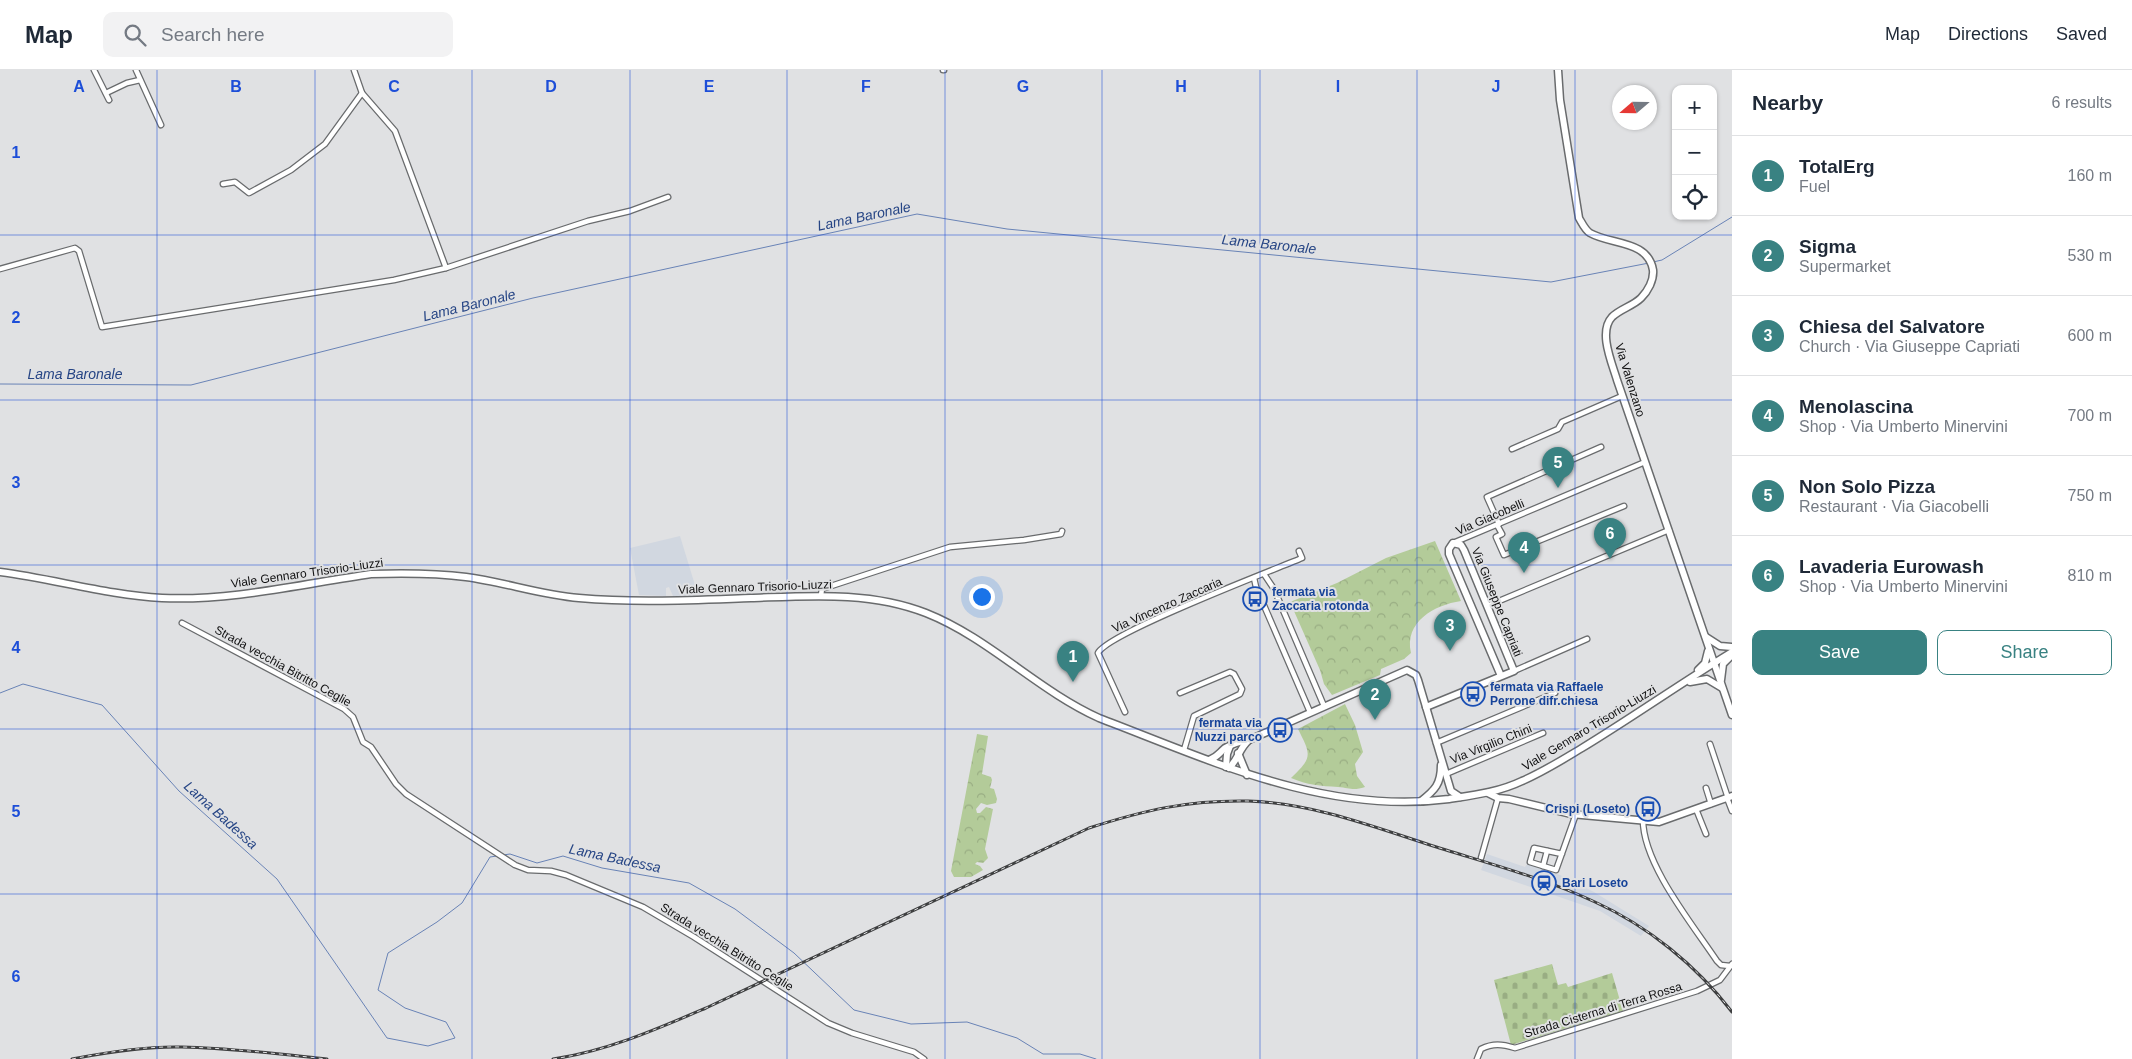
<!DOCTYPE html>
<meta charset="utf-8">
<style>
body{margin:0;font-family:Helvetica,sans-serif;background:#f2f2f3;color:#1f2937}
.controls{position:absolute;right:15px;top:15px;display:grid;overflow:hidden;border-radius:10px;box-shadow:0 1px 4px #0004}
.controls button{width:45px;height:45px;display:grid;place-items:center;padding:0;border:0;border-bottom:1px solid #e0e1e3;background:#fff;color:#1f2937;font:25px sans-serif}
.compass{position:absolute;left:1612px;top:15px;width:45px;height:45px;border-radius:50%;background:#fff;box-shadow:0 1px 4px #0004;rotate:250deg}
.you{position:absolute;left:981px;top:526px;width:18px;height:18px;margin:-12px;border:4px solid #fff;border-radius:50%;background:#1a73e8;box-shadow:0 0 0 8px #1a73e833}
.badge{display:grid;place-items:center;width:32px;height:32px;border-radius:50%;background:#398282;color:#fff;font-size:16px;font-weight:700}
.pin{position:absolute;translate:-50% -41px;filter:drop-shadow(0 1px 2px #0008)}
.pin::after{content:'';position:absolute;top:26px;width:18px;height:15px;background:inherit;clip-path:polygon(0 0,100% 0,50% 100%)}
.list{margin:0;padding:0;list-style:none}
h2{display:flex;justify-content:space-between;align-items:center;height:65px;margin:0;padding:0 20px;font-size:21px}
h2 small{font-size:16px;font-weight:400;color:#747a83}
.list li{display:grid;grid-template-columns:32px 1fr auto;gap:15px;align-items:center;box-sizing:border-box;height:80px;padding:0 20px;border-top:1px solid #e0e1e3}
.list b{display:block;font-size:19px;white-space:nowrap}
.list p{margin:0;font-size:16px;white-space:nowrap;color:#747a83}
.list em{font-size:16px;font-style:normal;color:#747a83}
.actions{display:flex;gap:10px;padding:15px 20px}
.actions a{flex:1;padding:11px 0;border:1px solid #398282;border-radius:10px;text-align:center;font-size:18px;color:#398282}
.actions .main{background:#398282;color:#fff}
.icon{flex:none;width:28px;height:28px;fill:none;stroke:currentColor;stroke-width:2;stroke-linecap:round;stroke-linejoin:round}
.map{position:relative;flex:none;width:1732px;height:989px;overflow:hidden}
header{display:flex;align-items:center;gap:30px;box-sizing:border-box;height:70px;padding:0 25px;background:#fff;border-bottom:1px solid #e0e1e3}
header strong{font-size:24px}
nav{display:flex;gap:28px;margin-inline-start:auto;font-size:18px}
.search{width:350px;height:45px;background:#f2f2f3;display:flex;align-items:center;gap:12px;box-sizing:border-box;padding:0 18px;border-radius:10px;color:#747a83;font-size:19px}
main{display:flex}
aside{flex:1;background:#fff}
.map>svg:first-child{display:block}
.built{fill:#d1d7e0}
.forest{fill:url(#forest-crowns)}
.cemetery{fill:url(#cemetery-stones)}
.lines{fill:none;stroke-linecap:round;stroke-linejoin:round}
.stream{stroke:#6983b6;stroke-width:1}
.street-casing{stroke:#696b6d;stroke-width:7}
.secondary-casing{stroke:#696b6d;stroke-width:9}
.street{stroke:#fff;stroke-width:4.5}
.secondary{stroke:#fff;stroke-width:6}
.rail-casing{stroke:#3e3f40;stroke-width:3}
.rail{stroke:#e0e1e3;stroke-width:1;stroke-dasharray:4;stroke-linecap:butt}
.grid{fill:none;stroke:#1d4ed8;stroke-width:1;stroke-opacity:0.55}
.labels{text-anchor:middle;dominant-baseline:central;stroke-width:4;stroke-linejoin:round;paint-order:stroke}
.street-label{font-size:12px;fill:#101011;stroke:#e0e1e3}
.transit-label{font-size:12px;font-weight:bold;fill:#164399;stroke:#e0e1e3;text-anchor:start}
.water-label{font-size:14px;font-style:italic;fill:#264585;stroke:#e0e1e3}
.grid-label{font-size:16px;text-anchor:middle;font-weight:bold;fill:#1d4ed8;stroke:#e0e1e3;stroke-width:4;stroke-linejoin:round;paint-order:stroke}
</style>
<header>
<strong>Map</strong>
<div class="search"><svg class="icon" aria-label="search" viewBox="0 0 24 24"><circle cx="10" cy="10" r="6"/><path d="M15 15l6 6"/></svg>Search here</div>
<nav><a>Map</a><a>Directions</a><a>Saved</a></nav>
</header>
<main>
<div class="map">
<svg width="1732" height="989" viewBox="0 0 1732 989">
<defs>
<pattern id="forest-crowns" width="20" height="18" patternUnits="userSpaceOnUse" patternTransform="scale(1.25)"><rect width="20" height="18" fill="#b3cb99"/><path d="M2 6a3 3 0 1 1 6 0M12 15a3 3 0 1 1 6 0" fill="none" stroke="#99ad83"/></pattern>
<pattern id="cemetery-stones" width="16" height="16" patternUnits="userSpaceOnUse" patternTransform="scale(1.25)"><rect width="16" height="16" fill="#b3cb99"/><path d="M2 7V4a2 2 0 0 1 4 0v3zM10 15v-3a2 2 0 0 1 4 0v3z" fill="#99ad83"/></pattern>
</defs>
<rect width="100%" height="100%" fill="#e0e1e3"/>
<!-- built -->
<g class="built">
<path d="M680,466L698,525L673,526L669,517L666,518V526L639,525L630,478Z"/>
<path d="M1487,784L1525,797L1527,794L1560,805L1594,822L1649,856L1641,866L1600,841L1481,800Z"/>
</g>
<!-- forest -->
<g class="forest">
<path d="M1435,471L1461,531C1434,535 1404,552 1411,583L1404,589L1381,599L1380,605L1332,625L1324,614L1320,600L1290,532L1337,513L1386,488Z"/>
<path d="M1345,634L1355,655L1363,682L1355,694L1357,706L1365,717C1353,721 1350,718 1338,717C1321,716 1307,715 1291,708C1313,687 1311,685 1298,659Z"/>
<path d="M977,664L988,666L982,704L991,707L992,710L990,718L994,719L997,729L996,733L987,735L981,733L976,739L977,743H980L986,737L993,739L985,779L988,788L983,793L977,792L975,794L980,796L983,800L971,807H954L951,801Z"/>
</g>
<!-- cemetery -->
<path class="cemetery" d="M1552,894L1558,915L1566,913L1568,917L1612,903L1623,941L1511,975L1494,910Z"/>
<g class="lines">
<!-- stream -->
<g class="stream">
<path d="M1653,192L1662,190L1732,147"/>
<path d="M0,314L191,315L533,228L917,144L1007,159L1551,212L1649,193"/>
<path d="M0,623L23,614L102,635L179,721L277,809L387,968L428,976L455,968L446,952L405,938L378,920L388,883L437,852L462,833L490,787L497,786"/>
<path d="M503,785L510,784L537,793L563,786L602,798L689,813L735,839L794,883L854,940L911,954L967,952L1017,968L1043,984H1080L1096,989"/>
</g>
<!-- street casing -->
<g class="street-casing">
<g id="street">
<path d="M94,0L109,30"/>
<path d="M136,0L161,55"/>
<path d="M943,0H944"/>
<path d="M106,23L127,13L140,10"/>
<path d="M362,23L395,61L446,198"/>
<path d="M223,114L235,112L249,123L291,100L325,74L362,23L354,0"/>
<path d="M0,199L75,178L79,181L102,257L394,210L446,198L588,151L630,141L668,127"/>
<path d="M1512,379L1558,359L1562,352L1622,326"/>
<path d="M1499,454L1487,427L1601,377"/>
<path d="M1497,455L1502,464L1496,467L1504,485L1624,436"/>
<path d="M1453,473L1645,392"/>
<path d="M1264,504L1274,519L1324,636"/>
<path d="M1254,508L1256,517L1310,642"/>
<path d="M821,525L822,519L950,477L1024,470L1061,464L1062,461"/>
<path d="M1487,536L1669,460"/>
<path d="M182,553L344,639L353,647L363,672L371,677L396,714L406,724L515,795L528,800L551,801L566,805L643,837L694,867L828,953L852,963L914,982L924,989"/>
<path d="M1514,601L1587,569"/>
<path d="M1180,623L1230,602L1234,604L1242,619L1240,624L1194,646L1184,680"/>
<path d="M1125,642L1098,583C1108,563 1271,501 1302,488L1299,481"/>
<path d="M1436,673L1555,623"/>
<path d="M1710,674L1728,728"/>
<path d="M1446,704L1543,663"/>
<path d="M1706,718L1711,734"/>
<path d="M1727,728L1732,741"/>
<path d="M1696,739L1706,764"/>
<path d="M1643,750C1643,794 1693,855 1717,891L1721,895L1730,896"/>
<path d="M1562,784L1534,778L1530,792L1556,800L1576,744"/>
<path d="M1481,788L1498,728"/>
<path d="M1543,796L1547,781"/>
<path d="M1477,989L1481,979C1493,973 1502,974 1515,978L1697,921L1720,910L1732,894"/>
</g>
</g>
<!-- secondary casing -->
<g class="secondary-casing">
<g id="secondary">
<path d="M1558,0L1560,30L1579,148C1582,153 1585,160 1590,163C1611,175 1648,170 1653,200C1654,210 1648,221 1641,228C1633,236 1620,239 1612,247C1598,262 1612,293 1617,310L1732,645"/>
<path d="M0,502C54,509 108,525 162,528C232,531 302,514 371,504C402,503 435,503 466,507C504,512 541,525 579,528C636,533 694,530 751,528C809,526 870,521 926,543C989,568 1037,620 1099,648C1212,691 1325,745 1449,729C1475,725 1499,722 1522,711C1543,702 1562,690 1582,678C1633,647 1681,613 1732,582"/>
<path d="M1706,567L1720,576L1732,577"/>
<path d="M1698,600L1705,593L1708,581"/>
<path d="M1721,610L1723,594L1731,586"/>
<path d="M1690,612L1707,609L1722,618"/>
<path d="M1426,637L1514,601L1464,480L1461,475L1453,473L1449,479V484L1501,606"/>
<path d="M1238,683L1247,705"/>
<path d="M1209,690C1218,687 1219,683 1225,678C1232,674 1241,671 1249,670L1407,600L1416,605L1418,610L1451,721L1460,727"/>
<path d="M1226,697L1227,684L1230,676"/>
<path d="M1229,698C1238,690 1239,679 1248,671"/>
<path d="M1488,723L1498,728L1509,729L1571,744L1659,752L1732,726"/>
<path d="M1421,731C1435,720 1441,714 1441,695"/>
</g>
</g>
<!-- street -->
<use href="#street" class="street"/>
<!-- secondary -->
<use href="#secondary" class="secondary"/>
<!-- rail casing -->
<g class="rail-casing">
<g id="rail">
<path d="M72,989C108,982 145,976 182,977C231,978 279,984 327,989"/>
<path d="M553,989C607,981 657,959 706,938L1089,758C1145,740 1188,730 1248,731C1310,733 1369,755 1427,774C1483,792 1542,807 1595,832C1648,856 1697,896 1732,942"/>
</g>
</g>
<!-- rail -->
<use href="#rail" class="rail"/>
</g>
<!-- grid -->
<path class="grid" d="M157,0V989M315,0V989M472,0V989M630,0V989M787,0V989M945,0V989M1102,0V989M1260,0V989M1417,0V989M1575,0V989M0,165H1732M0,330H1732M0,495H1732M0,659H1732M0,824H1732"/>
<!-- icons -->
<defs>
<g id="bus-ring" transform="scale(1.25)"><circle r="9.5" fill="#e0e1e3" stroke="#1a4fb4" stroke-width="1.5"/><path d="M-5-6H5V4H4V6H2V4H-2V6H-4V4H-5ZM-3.5-4V0h7V-4ZM-3.5 1.2v1.5H-2V1.2ZM2 1.2v1.5H3.5V1.2Z" fill="#1a4fb4"/></g>
<g id="station-ring" transform="scale(1.25)"><circle r="9.5" fill="#e0e1e3" stroke="#1a4fb4" stroke-width="1.5"/><path d="M-3-6H3Q5-6 5-4V2Q5 4 3 4L4.5 6H3L1.5 4h-3L-3 6H-4.5L-3 4Q-5 4-5 2V-4Q-5-6-3-6ZM-3.5-4v3h7v-3ZM-3.5 1v1.5H-2V1ZM2 1v1.5H3.5V1Z" fill="#1a4fb4"/></g>
</defs>
<g fill-rule="evenodd">
<use href="#bus-ring" x="1255" y="529"/>
<use href="#bus-ring" x="1473" y="624"/>
<use href="#bus-ring" x="1280" y="660"/>
<use href="#bus-ring" x="1648" y="739"/>
<use href="#station-ring" x="1544" y="813"/>
</g>
<g class="labels">
<!-- street labels -->
<g class="street-label">
<text transform="translate(1630 310) rotate(73)">Via Valenzano</text>
<text transform="translate(1490 447) rotate(-23)">Via Giacobelli</text>
<text transform="translate(307 503) rotate(-8)">Viale Gennaro Trisorio-Liuzzi</text>
<text transform="translate(755 517) rotate(-2)">Viale Gennaro Trisorio-Liuzzi</text>
<text transform="translate(1497 532) rotate(68)">Via Giuseppe Capriati</text>
<text transform="translate(1167 535) rotate(-24)">Via Vincenzo Zaccaria</text>
<text transform="translate(283 596) rotate(29)">Strada vecchia Bitritto Ceglie</text>
<text transform="translate(1589 658) rotate(-31)">Viale Gennaro Trisorio-Liuzzi</text>
<text transform="translate(1491 674) rotate(-22)">Via Virgilio Chini</text>
<text transform="translate(727 877) rotate(32)">Strada vecchia Bitritto Ceglie</text>
<text transform="translate(1603 940) rotate(-17)">Strada Cisterna di Terra Rossa</text>
</g>
<!-- transit labels -->
<g class="transit-label">
<text x="1272" y="522">fermata via<tspan x="1272" dy="14">Zaccaria rotonda</tspan></text>
<text x="1490" y="617">fermata via Raffaele<tspan x="1490" dy="14">Perrone difr.chiesa</tspan></text>
<text x="1262" y="653" text-anchor="end">fermata via<tspan x="1262" dy="14">Nuzzi parco</tspan></text>
<text x="1630" y="739" text-anchor="end">Crispi (Loseto)</text>
<text x="1562" y="813">Bari Loseto</text>
</g>
<!-- water labels -->
<g class="water-label">
<text transform="translate(864 146) rotate(-12)">Lama Baronale</text>
<text transform="translate(1269 174) rotate(6)">Lama Baronale</text>
<text transform="translate(469 235) rotate(-14)">Lama Baronale</text>
<text x="75" y="304">Lama Baronale</text>
<text transform="translate(221 745) rotate(42)">Lama Badessa</text>
<text transform="translate(615 788) rotate(12)">Lama Badessa</text>
</g>
</g>
<g class="grid-label">
<text x="79" y="22">A</text>
<text x="236" y="22">B</text>
<text x="394" y="22">C</text>
<text x="551" y="22">D</text>
<text x="709" y="22">E</text>
<text x="866" y="22">F</text>
<text x="1023" y="22">G</text>
<text x="1181" y="22">H</text>
<text x="1338" y="22">I</text>
<text x="1496" y="22">J</text>
<text x="16" y="88">1</text>
<text x="16" y="253">2</text>
<text x="16" y="418">3</text>
<text x="16" y="583">4</text>
<text x="16" y="747">5</text>
<text x="16" y="912">6</text>
</g>
</svg>
<div class="controls">
<button>+</button>
<button>−</button>
<button><svg class="icon" aria-label="locate" viewBox="0 0 24 24"><circle cx="12" cy="12" r="6"/><path d="M12 2v4M12 18v4M2 12h4M18 12h4"/></svg></button>
</div>
<svg class="compass" viewBox="-18 -18 36 36"><path d="M0-13l5 13h-10z" fill="#e53935"/><path d="M0 13l5-13h-10z" fill="#747a83"/></svg>
<div class="you"></div>
<div class="pin badge" style="left:1073px;top:612px">1</div>
<div class="pin badge" style="left:1375px;top:650px">2</div>
<div class="pin badge" style="left:1450px;top:581px">3</div>
<div class="pin badge" style="left:1524px;top:503px">4</div>
<div class="pin badge" style="left:1558px;top:418px">5</div>
<div class="pin badge" style="left:1610px;top:489px">6</div>
</div>
<aside>
<h2>Nearby<small>6 results</small></h2>
<ul class="list">
<li><span class="badge">1</span><div><b>TotalErg</b><p>Fuel</p></div><em>160 m</em></li>
<li><span class="badge">2</span><div><b>Sigma</b><p>Supermarket</p></div><em>530 m</em></li>
<li><span class="badge">3</span><div><b>Chiesa del Salvatore</b><p>Church · Via Giuseppe Capriati</p></div><em>600 m</em></li>
<li><span class="badge">4</span><div><b>Menolascina</b><p>Shop · Via Umberto Minervini</p></div><em>700 m</em></li>
<li><span class="badge">5</span><div><b>Non Solo Pizza</b><p>Restaurant · Via Giacobelli</p></div><em>750 m</em></li>
<li><span class="badge">6</span><div><b>Lavaderia Eurowash</b><p>Shop · Via Umberto Minervini</p></div><em>810 m</em></li>
</ul>
<div class="actions"><a class="main">Save</a><a>Share</a></div>
</aside>
</main>
